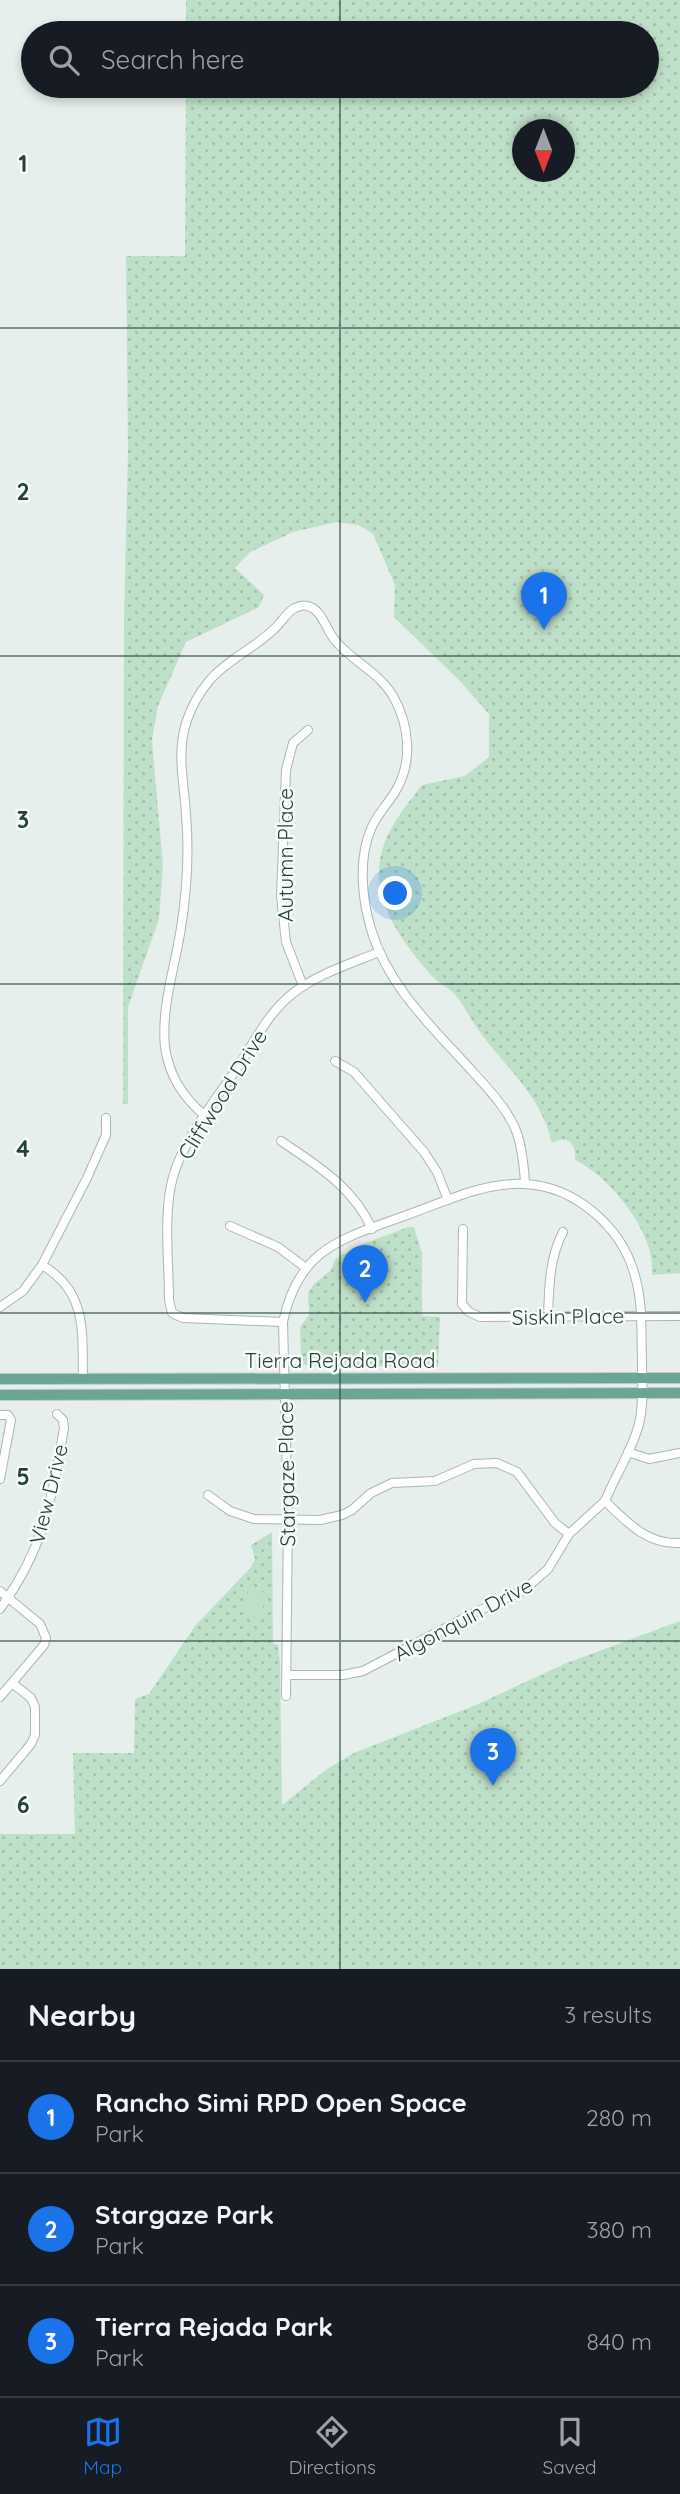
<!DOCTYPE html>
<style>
body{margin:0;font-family:Quicksand,sans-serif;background:#20242c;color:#f1f3f6}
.compass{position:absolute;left:512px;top:119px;width:63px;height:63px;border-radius:50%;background:#171b24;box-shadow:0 4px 10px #0003;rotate:180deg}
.you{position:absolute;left:396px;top:894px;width:24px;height:24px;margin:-18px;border:5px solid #fff;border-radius:50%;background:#1a73e8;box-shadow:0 0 0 10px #1a73e833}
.badge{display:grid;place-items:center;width:46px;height:46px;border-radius:50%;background:#1a73e8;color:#fff;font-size:23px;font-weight:700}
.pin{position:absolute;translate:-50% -58px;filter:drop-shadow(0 2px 4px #0008)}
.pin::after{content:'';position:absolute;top:37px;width:24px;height:21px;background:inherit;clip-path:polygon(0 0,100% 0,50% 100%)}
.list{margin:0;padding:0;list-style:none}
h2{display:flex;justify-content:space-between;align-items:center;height:91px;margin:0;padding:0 28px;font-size:30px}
h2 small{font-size:23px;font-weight:400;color:#9ea1a6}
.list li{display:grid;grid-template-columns:46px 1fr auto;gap:21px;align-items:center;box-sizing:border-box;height:112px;padding:0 28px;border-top:2px solid #363941}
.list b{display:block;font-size:26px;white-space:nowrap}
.list p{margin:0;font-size:23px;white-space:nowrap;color:#9ea1a6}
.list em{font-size:23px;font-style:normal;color:#9ea1a6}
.icon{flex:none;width:38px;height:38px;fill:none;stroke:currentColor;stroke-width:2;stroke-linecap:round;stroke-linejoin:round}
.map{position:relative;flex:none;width:680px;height:1969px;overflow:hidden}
.search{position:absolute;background:#171b24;box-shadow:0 4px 10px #0003;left:21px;right:21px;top:21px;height:77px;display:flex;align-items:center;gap:18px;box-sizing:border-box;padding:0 24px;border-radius:38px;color:#9ea1a6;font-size:26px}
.sheet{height:427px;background:#171b24}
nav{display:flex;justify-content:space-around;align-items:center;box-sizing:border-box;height:98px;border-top:2px solid #363941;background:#171b24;font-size:19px;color:#9ea1a6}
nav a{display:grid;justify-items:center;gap:4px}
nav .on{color:#1a73e8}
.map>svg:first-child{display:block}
.park{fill:url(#park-dots);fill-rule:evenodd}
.pitch{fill:#bfe0c8}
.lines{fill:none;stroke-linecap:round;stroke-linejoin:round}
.minor-casing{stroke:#a8b8b2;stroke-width:10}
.major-casing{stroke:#c2cac8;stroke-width:12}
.minor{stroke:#fff;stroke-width:8}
.major{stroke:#6aa596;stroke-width:10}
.grid{fill:none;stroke:#24423a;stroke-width:2;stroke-opacity:0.55}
.labels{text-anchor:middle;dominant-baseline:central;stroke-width:5;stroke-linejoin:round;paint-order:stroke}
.street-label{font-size:21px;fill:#24423a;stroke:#f7fbf9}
.grid-label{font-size:23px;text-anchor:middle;font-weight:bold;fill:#24423a;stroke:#f7fbf9;stroke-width:5;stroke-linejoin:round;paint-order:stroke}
</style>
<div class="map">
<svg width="680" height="1969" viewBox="0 0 680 1969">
<defs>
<pattern id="park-dots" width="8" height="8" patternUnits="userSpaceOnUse" patternTransform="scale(1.75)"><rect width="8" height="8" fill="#bfe0c8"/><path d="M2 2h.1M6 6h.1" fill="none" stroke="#a4c1ad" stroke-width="1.8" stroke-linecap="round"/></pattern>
</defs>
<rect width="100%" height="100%" fill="#e6efeb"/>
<!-- park -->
<g class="park">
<path d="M186,0H680V1273L652,1275C652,1266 652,1257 649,1248C638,1214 606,1175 575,1160C577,1143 567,1134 552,1143C540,1093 505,1068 477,1028C470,1018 464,1006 457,997C450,988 439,984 432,976C407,948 376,908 379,869C381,835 403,810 422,785L465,776L489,757V714L460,681L394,617L395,585L373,534L358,525L337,522L293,532L250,552L235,568L264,595L259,607L186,642L158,706L152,740L163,866L159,919L128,1007V1104H123L124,619L128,451L126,256H185L186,86H647V33H186ZM522,130H564V172H522Z"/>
<path d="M408,1227H414L422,1253V1316L440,1317L438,1367L305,1365L301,1363L300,1327L309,1315L308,1292L315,1283L331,1270L335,1260L342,1254L353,1253L363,1244Z"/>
<path d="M272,1532L273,1644L278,1645L280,1663L282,1805L327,1769L354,1753L476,1705L564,1664L680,1621V1969H0V1834H75L73,1753H134L135,1699L149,1694L195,1626L251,1567L255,1559L251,1545Z"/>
</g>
<!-- pitch -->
<path class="pitch" d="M248,1590L264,1592L262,1620L245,1618Z"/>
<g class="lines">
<!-- minor casing -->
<g class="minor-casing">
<g id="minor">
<path d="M303,986L286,942L281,896L286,770L293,743L308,730"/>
<path d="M335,1061L354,1072L424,1152L437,1172L448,1200"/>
<path d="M205,1116C183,1097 169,1076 165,1047C161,1007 175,967 181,928C187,891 189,850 186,814C184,781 176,752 187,720C192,706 199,693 209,681C227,660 253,649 273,630C281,624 286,612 295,608C299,606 303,605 307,606C321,608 326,629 334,639C351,661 378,671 393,696C410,726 413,763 395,792C387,805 376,816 371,829C358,859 362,899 371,929C388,987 434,1029 473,1072C489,1090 505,1106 515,1128C522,1145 524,1165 525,1184"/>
<path d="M281,1141C318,1166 353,1187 372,1229"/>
<path d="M230,1226L278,1247L306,1268"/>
<path d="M463,1229L462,1304L469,1312L480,1317L680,1316"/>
<path d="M42,1265C88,1292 82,1333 83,1379"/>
<path d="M0,1307L23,1291L42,1265L87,1178L106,1135V1118"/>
<path d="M548,1318C549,1288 549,1259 563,1232"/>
<path d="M283,1322L183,1318L172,1313L169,1300C169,1264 163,1211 173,1177C183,1140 216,1099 238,1067C254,1042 269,1012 292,994C317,974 350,964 379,952"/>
<path d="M0,1415H8L11,1420L0,1479"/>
<path d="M628,1452L649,1459L680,1453"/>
<path d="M208,1495L230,1511L254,1519L320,1520L342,1515L352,1510L371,1493L392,1483L435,1481L474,1464L497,1463L517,1472L555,1523L569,1534"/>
<path d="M605,1501C627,1522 647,1545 680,1543"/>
<path d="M0,1591L40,1624L46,1638L44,1645L0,1697"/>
<path d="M0,1609C45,1547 51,1501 64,1428L63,1420L57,1414"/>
<path d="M288,1675H343L363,1671L476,1612L524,1590L548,1569L569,1534L605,1501"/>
<path d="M286,1696L288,1520L283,1322C299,1247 342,1239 407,1215C444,1202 483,1182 524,1184C575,1186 622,1227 635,1276C643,1303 641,1332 642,1360C642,1381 644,1404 639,1424C632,1451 615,1476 605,1501"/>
<path d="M0,1781L31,1744L35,1735V1707L31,1698L12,1683"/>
</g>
</g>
<!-- major casing -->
<g class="major-casing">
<g id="major">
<path d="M0,1379L680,1378"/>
<path d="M0,1395L680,1393"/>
</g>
</g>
<!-- minor -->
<use href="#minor" class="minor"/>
<!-- major -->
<use href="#major" class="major"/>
</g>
<!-- grid -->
<path class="grid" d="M340,0V33M340,86V1969M0,328H680M0,656H680M0,984H680M0,1313H680M0,1641H680"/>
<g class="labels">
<!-- street labels -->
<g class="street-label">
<text transform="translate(285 855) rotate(-90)">Autumn Place</text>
<text transform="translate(222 1094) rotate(-58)">Cliffwood Drive</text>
<text transform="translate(568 1316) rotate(-1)">Siskin Place</text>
<text x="340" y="1360">Tierra Rejada Road</text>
<text transform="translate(286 1474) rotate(-91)">Stargaze Place</text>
<text transform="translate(48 1494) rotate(-76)">View Drive</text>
<text transform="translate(463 1619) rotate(-28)">Algonquin Drive</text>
</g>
</g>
<g class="grid-label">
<text x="23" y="172">1</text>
<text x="23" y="500">2</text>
<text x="23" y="828">3</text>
<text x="23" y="1157">4</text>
<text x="23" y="1485">5</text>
<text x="23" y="1813">6</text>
</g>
</svg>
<svg class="compass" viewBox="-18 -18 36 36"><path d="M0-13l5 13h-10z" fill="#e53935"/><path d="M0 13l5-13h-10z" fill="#9ea1a6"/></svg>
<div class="you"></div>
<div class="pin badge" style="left:544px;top:630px">1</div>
<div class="pin badge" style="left:365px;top:1303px">2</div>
<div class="pin badge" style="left:493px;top:1786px">3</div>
<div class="search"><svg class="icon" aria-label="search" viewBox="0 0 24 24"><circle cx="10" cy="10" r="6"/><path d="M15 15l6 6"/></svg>Search here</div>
</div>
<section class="sheet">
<h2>Nearby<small>3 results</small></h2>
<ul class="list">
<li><span class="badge">1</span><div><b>Rancho Simi RPD Open Space</b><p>Park</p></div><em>280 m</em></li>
<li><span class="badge">2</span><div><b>Stargaze Park</b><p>Park</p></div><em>380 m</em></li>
<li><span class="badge">3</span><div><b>Tierra Rejada Park</b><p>Park</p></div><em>840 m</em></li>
</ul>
</section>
<nav>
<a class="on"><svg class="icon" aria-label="map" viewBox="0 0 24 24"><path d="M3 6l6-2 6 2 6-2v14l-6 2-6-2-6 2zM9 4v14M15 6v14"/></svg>Map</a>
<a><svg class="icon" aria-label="directions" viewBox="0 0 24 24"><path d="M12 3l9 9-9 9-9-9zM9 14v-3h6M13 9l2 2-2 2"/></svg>Directions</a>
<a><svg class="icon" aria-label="saved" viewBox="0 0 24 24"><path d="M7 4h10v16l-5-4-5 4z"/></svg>Saved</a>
</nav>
